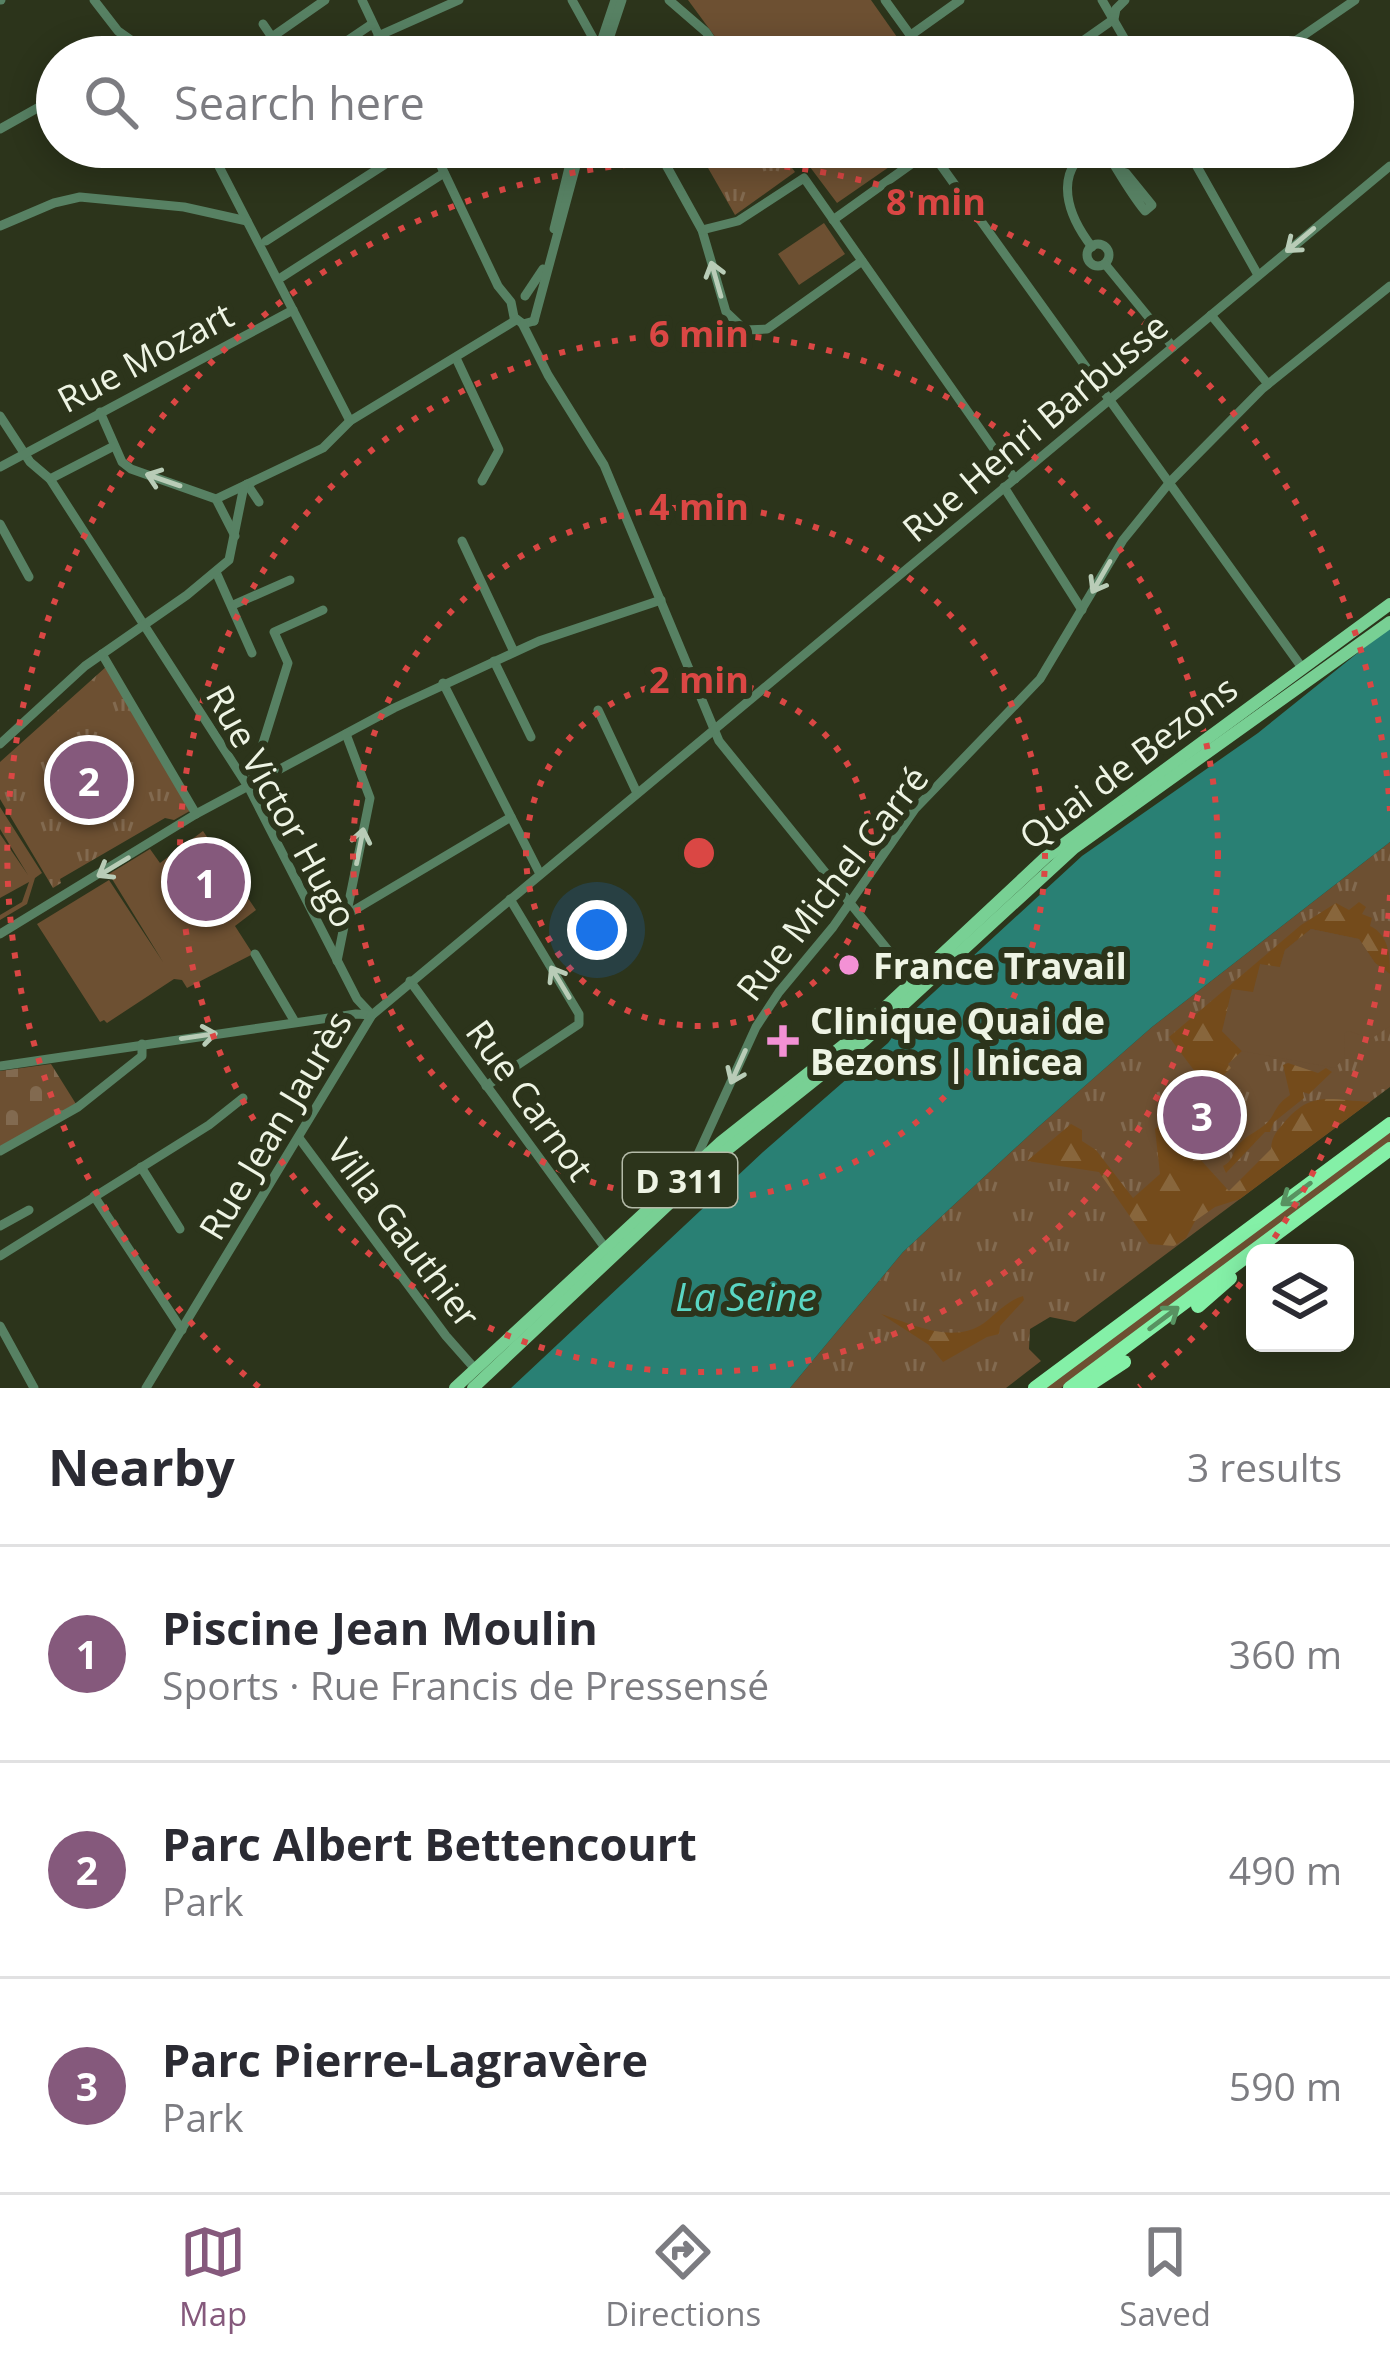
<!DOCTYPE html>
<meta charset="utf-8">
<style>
body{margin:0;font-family:"Open Sans",sans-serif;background:#f2f2f3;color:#2b2b33}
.controls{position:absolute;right:36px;bottom:36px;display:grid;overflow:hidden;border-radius:18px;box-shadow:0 6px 30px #0003}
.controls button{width:108px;height:108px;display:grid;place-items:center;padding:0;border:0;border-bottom:3px solid #e1e1e2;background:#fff;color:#2b2b33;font:60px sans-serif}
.you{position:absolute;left:597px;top:930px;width:42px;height:42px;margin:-30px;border:9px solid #fff;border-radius:50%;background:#1a73e8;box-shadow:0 0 0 18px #1a73e833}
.badge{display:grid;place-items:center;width:78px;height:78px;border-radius:50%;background:#85597c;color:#fff;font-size:39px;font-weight:700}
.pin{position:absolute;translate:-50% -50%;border:6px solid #fff;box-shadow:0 3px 12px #0006}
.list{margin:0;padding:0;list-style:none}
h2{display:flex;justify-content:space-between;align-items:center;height:156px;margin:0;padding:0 48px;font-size:51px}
h2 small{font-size:39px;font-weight:400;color:#7c7c81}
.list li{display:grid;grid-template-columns:78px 1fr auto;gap:36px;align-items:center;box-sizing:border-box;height:216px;padding:0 48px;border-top:3px solid #e1e1e2}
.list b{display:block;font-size:45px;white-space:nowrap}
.list p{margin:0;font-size:39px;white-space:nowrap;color:#7c7c81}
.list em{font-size:39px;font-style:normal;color:#7c7c81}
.icon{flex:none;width:66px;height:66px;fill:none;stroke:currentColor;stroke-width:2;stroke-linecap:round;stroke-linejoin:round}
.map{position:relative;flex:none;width:1390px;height:1388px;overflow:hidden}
.search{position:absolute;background:#fff;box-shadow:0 6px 30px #0003;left:36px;right:36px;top:36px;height:132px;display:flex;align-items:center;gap:30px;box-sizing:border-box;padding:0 42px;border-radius:66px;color:#7c7c81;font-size:45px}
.sheet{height:804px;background:#fff}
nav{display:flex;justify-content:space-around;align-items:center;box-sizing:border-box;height:168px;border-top:3px solid #e1e1e2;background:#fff;font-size:33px;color:#7c7c81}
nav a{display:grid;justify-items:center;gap:6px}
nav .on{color:#85597c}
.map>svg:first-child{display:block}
.grass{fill:url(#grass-tufts)}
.forest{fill:url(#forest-firs)}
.cemetery{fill:url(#cemetery-stones)}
.garden{fill:#6d5032}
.water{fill:#298074}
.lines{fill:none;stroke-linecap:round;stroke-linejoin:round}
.minor{stroke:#578163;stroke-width:9}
.major{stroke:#78d094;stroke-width:12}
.highway{stroke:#84f0a7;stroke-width:14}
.oneway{stroke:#b9ccb7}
.oneway2{stroke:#589261}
.ring{fill:none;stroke:#da4744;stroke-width:6;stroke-dasharray:6 12}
.poi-dot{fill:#f391d5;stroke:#2c341b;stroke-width:4.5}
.labels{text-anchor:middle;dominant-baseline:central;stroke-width:12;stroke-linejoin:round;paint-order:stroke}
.shield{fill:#2c341b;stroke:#b4baa8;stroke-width:3}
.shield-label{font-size:33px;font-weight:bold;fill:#eef4e4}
.street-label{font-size:36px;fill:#eef4e4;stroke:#2c341b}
.poi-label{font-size:36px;font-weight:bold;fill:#eef4e4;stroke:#2c341b;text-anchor:start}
.water-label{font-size:39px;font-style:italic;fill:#5ad6c3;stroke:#2c341b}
.centre{fill:#da4744;stroke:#2c341b;stroke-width:6}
.ring-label{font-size:36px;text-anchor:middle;font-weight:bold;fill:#da4744;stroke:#2c341b;stroke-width:12;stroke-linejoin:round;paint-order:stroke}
</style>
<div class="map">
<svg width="1390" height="1388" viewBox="0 0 1390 1388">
<defs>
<pattern id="grass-tufts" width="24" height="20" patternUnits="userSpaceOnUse" patternTransform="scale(3)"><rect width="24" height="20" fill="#6d5032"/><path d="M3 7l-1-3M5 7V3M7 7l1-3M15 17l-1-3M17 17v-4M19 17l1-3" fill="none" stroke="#826a50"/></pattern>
<pattern id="forest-firs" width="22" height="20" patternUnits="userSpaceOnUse" patternTransform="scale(3)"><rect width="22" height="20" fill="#744b1b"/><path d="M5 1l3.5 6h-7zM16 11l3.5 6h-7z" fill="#88663c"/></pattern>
<pattern id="cemetery-stones" width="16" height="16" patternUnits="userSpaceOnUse" patternTransform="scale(3)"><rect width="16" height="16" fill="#6d5032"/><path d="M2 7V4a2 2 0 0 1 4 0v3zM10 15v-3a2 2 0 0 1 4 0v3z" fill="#826a50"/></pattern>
</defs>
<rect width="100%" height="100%" fill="#2c341b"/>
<!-- grass -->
<g class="grass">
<path d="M696,147H777L795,172L735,215Z"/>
<path d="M107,666L195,808L174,820L165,818L60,879L61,883L53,888L0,799V762Z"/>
<path d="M1390,842V1087L1075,1322L1050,1317L1030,1329L1029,1349L1041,1361L1006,1388H790L903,1252L1037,1128L1152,1027Z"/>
<path d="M1390,1129V1144L1061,1388H1042Z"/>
</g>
<!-- forest -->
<g class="forest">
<path d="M1359,902L1366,907L1362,914L1372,918L1370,926C1389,935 1390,955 1390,974L1375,963L1359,939L1311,929L1285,950L1280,967L1222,1031L1242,1051L1228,1064L1231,1068L1174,1122L1181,1130L1178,1135L1229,1191L1271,1149C1272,1137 1275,1133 1283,1124C1311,1090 1329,1100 1370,1102L1240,1199L1215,1207L1195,1221L1186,1238L1174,1246L1149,1244L1099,1172L1027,1161L1071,1124L1082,1130V1141L1096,1150L1133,1198L1160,1174L1155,1129L1193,1094L1199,1077L1169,1037L1301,925L1336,903L1349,910Z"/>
<path d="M1288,1063L1318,1073L1326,1068L1332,1072L1309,1094L1303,1092L1304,1098L1274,1122L1270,1132H1265L1226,1173L1223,1166C1236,1159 1230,1153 1240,1143C1248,1134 1264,1129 1271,1118C1277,1108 1278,1103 1290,1095L1283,1065Z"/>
<path d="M1023,1296L1024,1300L1000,1326L999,1334L987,1337L943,1362L929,1345L881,1314C912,1324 953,1345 984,1323C997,1313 1008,1300 1023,1296Z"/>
</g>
<!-- cemetery -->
<path class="cemetery" d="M51,1064L76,1104L0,1147V1071Z"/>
<!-- garden -->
<g class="garden">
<path d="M688,0H871L911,57H730Z"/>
<path d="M795,147H918L837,203Z"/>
<path d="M824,223L845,254L799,285L778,254Z"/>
<path d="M0,807L42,873L35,878L27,904L0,920V915L22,902L29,882L0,898V834L28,875L0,829Z"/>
<path d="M203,831L256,910L235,926L253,954L187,988L182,980L174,979L107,1023L104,1020L100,1022L37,924L109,880L163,962L109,874L150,849L160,863Z"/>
<path d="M1311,929L1359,939L1375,963L1390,974V1026L1371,1039L1349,1031L1344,1033L1345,1057L1335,1068L1242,1051L1222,1031L1232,989L1253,992L1260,964L1280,967L1285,950Z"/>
</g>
<!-- water -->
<path class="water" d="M1390,627V842L1152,1027L1037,1128L903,1252L790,1388H511L763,1152L888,1043L909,1015L1082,856L1258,733Z"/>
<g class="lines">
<!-- minor -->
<g class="minor">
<path d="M0,0H1"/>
<path d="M94,0L118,31L155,57"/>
<path d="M362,0L389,57"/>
<path d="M572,0L598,47"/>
<path d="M669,0L706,32L723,57"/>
<path d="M885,0L926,57"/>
<path d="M1102,0L1135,57"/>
<path d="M263,24L280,49"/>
<path d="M911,35L960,0"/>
<path d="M378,36L459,0"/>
<path d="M272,37L325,0"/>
<path d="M323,57L372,24"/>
<path d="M596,57L615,0"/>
<path d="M603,57L622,0"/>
<path d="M1060,57L1114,19L1116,9L1125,0"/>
<path d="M1272,57L1355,0"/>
<path d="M0,129L57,97"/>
<path d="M209,147L350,421"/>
<path d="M432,147L498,286L511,302L514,317L523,324L534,321"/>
<path d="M656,147L702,230L726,312L745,330L767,329L862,261"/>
<path d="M1091,147C1052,174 1068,216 1092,247"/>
<path d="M1103,147C1118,170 1128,190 1145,211L1152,205L1126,173L1119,171"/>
<path d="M1186,147L1258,275"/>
<path d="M932,153L1303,669"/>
<path d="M833,220L935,147"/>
<path d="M0,226L54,203L80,197L184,207L247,221"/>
<path d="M554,229L574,147"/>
<path d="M702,230L738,221L804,178L1015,479"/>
<path d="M266,241L412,147"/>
<circle cx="1098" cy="255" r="11"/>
<path d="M1105,264L1173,347"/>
<path d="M282,277L444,173"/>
<path d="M525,296L543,269"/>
<path d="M1211,315L1268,384"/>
<path d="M534,321L581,147"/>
<path d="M522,323L548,375L604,465L719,741L913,981"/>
<path d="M456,358L499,450L482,481"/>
<path d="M100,412L122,462L131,469L216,499L235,536"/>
<path d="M0,416L30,462L50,479L249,788L357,999L372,1015"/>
<path d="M0,467L293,310"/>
<path d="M50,479L114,446"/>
<path d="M247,484L259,502"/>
<path d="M1004,487L1082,610"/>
<path d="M216,499L323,448L350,421L516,320"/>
<path d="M0,524L29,577"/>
<path d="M462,541L514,652"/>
<path d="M216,572L252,653"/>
<path d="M233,605L290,580"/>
<path d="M102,654L196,814"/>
<path d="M494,661L531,737"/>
<path d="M443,683L540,874"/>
<path d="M598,710L637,793"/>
<path d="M0,744L85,666L187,595L229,560L244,486"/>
<path d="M249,788L288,663L274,632L323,610"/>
<path d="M346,915L511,817"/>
<path d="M0,934L196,814L394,708L539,641L661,600"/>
<path d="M255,954L295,1022"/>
<path d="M337,961L370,798L346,734"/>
<path d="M410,981L606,1249"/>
<path d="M0,1066L356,1014L372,1015"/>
<path d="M486,1086L579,1024V1014L510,899"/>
<path d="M299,1138L446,1336L476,1370"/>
<path d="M0,1151L78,1107L142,1056V1044"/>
<path d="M693,1165L756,1027L779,992L833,927L915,809L1040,679L1123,540L1170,482L1262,389L1390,286"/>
<path d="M141,1167L180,1229"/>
<path d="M94,1196L182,1330"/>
<path d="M0,1226L29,1210"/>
<path d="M0,1256L209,1125L243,1098"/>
<path d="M0,1326L34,1388"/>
<path d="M146,1388L372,1015L1390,166"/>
</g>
<!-- major -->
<g class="major">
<path d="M455,1388L721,1142L850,1040L1046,857L1390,604"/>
<path d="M473,1388L723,1153L865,1040L1074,848L1390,622"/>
</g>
<!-- highway -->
<g class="highway">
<path d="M1198,1306L1230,1278"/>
<path d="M1035,1388L1390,1124"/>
<path d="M1070,1388L1390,1149"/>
<path d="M1084,1388L1124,1362"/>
</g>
</g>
<!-- one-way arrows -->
<defs><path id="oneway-shaft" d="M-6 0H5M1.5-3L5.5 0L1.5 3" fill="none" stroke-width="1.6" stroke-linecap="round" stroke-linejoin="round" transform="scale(3)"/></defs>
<g class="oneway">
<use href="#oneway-shaft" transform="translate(1300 240) rotate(140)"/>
<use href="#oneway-shaft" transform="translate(716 279) rotate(-106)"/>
<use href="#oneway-shaft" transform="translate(163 480) rotate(-161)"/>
<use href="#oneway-shaft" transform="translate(1101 577) rotate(120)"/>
<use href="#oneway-shaft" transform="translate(360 846) rotate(-79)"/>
<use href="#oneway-shaft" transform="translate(113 867) rotate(149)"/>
<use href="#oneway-shaft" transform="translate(560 982) rotate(-121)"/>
<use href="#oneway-shaft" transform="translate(199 1036) rotate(-8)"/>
<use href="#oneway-shaft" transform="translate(738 1067) rotate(114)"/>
</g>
<g class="oneway2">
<use href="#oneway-shaft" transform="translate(1296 1194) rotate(143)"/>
<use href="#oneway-shaft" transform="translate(1164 1318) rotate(-37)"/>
</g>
<!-- distance rings -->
<g class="ring">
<circle cx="699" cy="853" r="173"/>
<circle cx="699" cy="853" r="346"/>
<circle cx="699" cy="853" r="519"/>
<path d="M1390 895A692 692 0 0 1 1266 1250M1252 1269A692 692 0 0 1 1139 1387M259 1387A692 692 0 1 1 1390 811"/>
</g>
<!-- markers -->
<g class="poi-dot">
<circle cx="849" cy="965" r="12"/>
<path d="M777 1023h12v12h12v12h-12v12h-12v-12h-12v-12h12z"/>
</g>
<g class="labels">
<!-- shield labels -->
<rect class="shield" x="623" y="1153" width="114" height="54" rx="9"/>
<g class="shield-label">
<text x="680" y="1180">D 311</text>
</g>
<!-- street labels -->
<g class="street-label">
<text transform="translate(145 357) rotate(-28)">Rue Mozart</text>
<text transform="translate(1035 427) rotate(-40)">Rue Henri Barbusse</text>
<text transform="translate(1128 762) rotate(-37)">Quai de Bezons</text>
<text transform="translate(282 806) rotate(61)">Rue Victor Hugo</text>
<text transform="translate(832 883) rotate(-52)">Rue Michel Carré</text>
<text transform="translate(530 1100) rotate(54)">Rue Carnot</text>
<text transform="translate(275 1125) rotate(-59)">Rue Jean Jaurès</text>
<text transform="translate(404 1233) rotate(53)">Villa Gauthier</text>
</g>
<!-- poi labels -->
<g class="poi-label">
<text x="873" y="965">France Travail</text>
<text x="810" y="1020">Clinique Quai de<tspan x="810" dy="41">Bezons | Inicea</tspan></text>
</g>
<!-- water labels -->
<g class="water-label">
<text x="746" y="1295">La Seine</text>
</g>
</g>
<circle cx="699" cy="853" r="18" class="centre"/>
<g class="ring-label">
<text x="936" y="215">8 min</text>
<text x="699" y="347">6 min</text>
<text x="699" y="520">4 min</text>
<text x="699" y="693">2 min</text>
</g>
</svg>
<div class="controls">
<button><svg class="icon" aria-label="layers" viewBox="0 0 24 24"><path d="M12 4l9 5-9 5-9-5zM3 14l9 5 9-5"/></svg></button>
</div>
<div class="you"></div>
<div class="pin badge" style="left:206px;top:882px">1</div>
<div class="pin badge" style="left:89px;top:780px">2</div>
<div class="pin badge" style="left:1202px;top:1115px">3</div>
<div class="search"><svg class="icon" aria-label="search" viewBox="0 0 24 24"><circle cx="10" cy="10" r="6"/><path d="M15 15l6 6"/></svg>Search here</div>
</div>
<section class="sheet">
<h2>Nearby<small>3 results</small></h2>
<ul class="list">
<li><span class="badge">1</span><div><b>Piscine Jean Moulin</b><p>Sports · Rue Francis de Pressensé</p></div><em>360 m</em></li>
<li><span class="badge">2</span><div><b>Parc Albert Bettencourt</b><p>Park</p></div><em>490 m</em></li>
<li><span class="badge">3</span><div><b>Parc Pierre-Lagravère</b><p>Park</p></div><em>590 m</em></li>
</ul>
</section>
<nav>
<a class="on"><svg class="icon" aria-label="map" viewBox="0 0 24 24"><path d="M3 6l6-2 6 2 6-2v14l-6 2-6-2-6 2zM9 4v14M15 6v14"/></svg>Map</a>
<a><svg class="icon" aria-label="directions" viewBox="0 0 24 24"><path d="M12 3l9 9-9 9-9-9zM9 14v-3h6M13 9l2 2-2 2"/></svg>Directions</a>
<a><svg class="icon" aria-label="saved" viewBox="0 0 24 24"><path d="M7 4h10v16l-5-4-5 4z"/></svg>Saved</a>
</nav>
